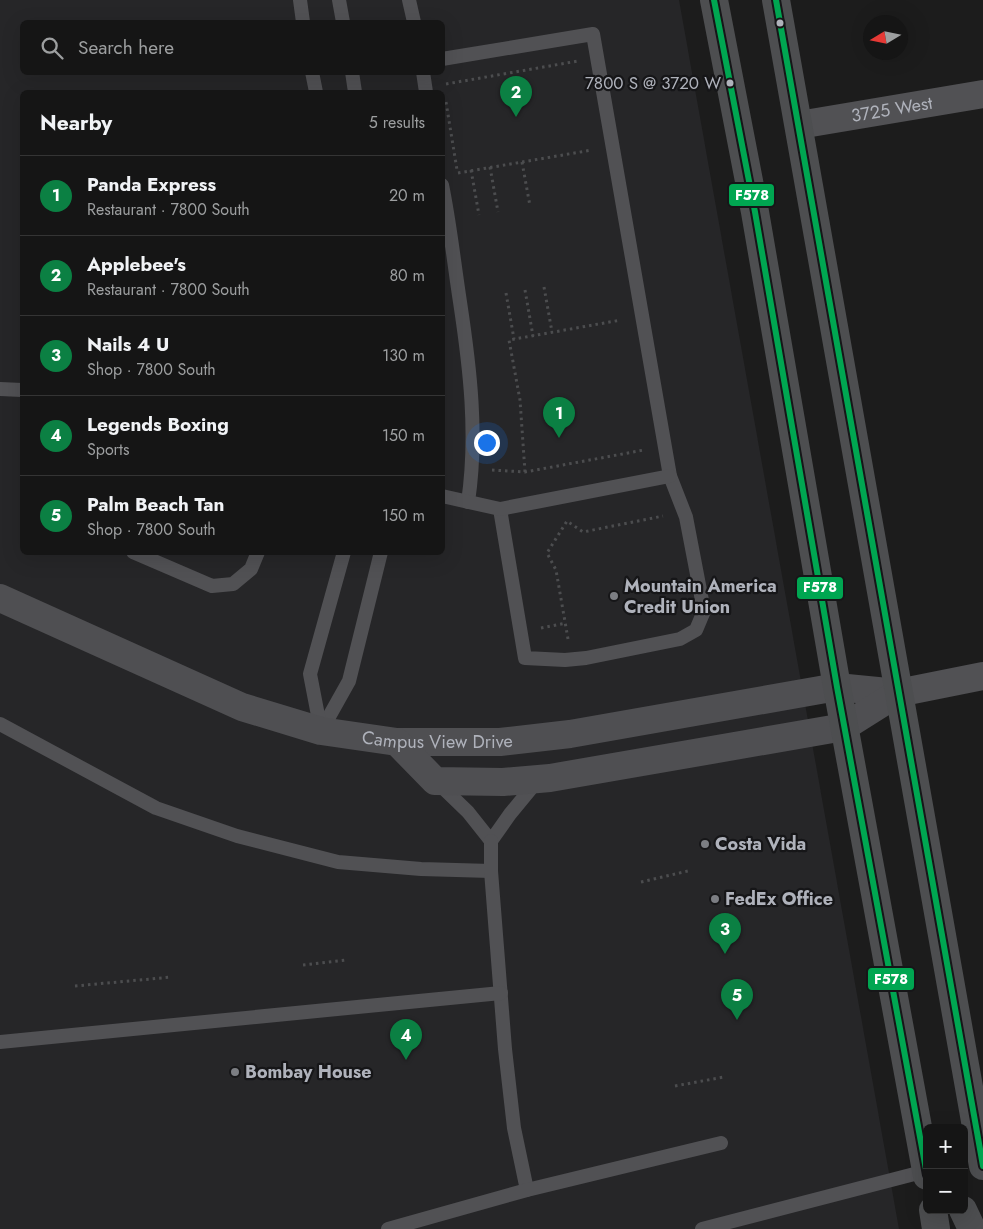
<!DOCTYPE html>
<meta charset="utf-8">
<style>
body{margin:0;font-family:Jost,sans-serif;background:#222;color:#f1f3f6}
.controls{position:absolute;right:15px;bottom:15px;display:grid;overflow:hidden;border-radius:8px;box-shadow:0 5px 20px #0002}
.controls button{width:45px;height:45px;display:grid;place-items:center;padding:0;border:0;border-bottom:1px solid #343434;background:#151515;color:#f1f3f6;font:25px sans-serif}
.compass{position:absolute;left:863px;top:15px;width:45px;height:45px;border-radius:50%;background:#151515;box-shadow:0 5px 20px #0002;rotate:260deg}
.you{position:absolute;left:486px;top:442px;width:18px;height:18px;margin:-12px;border:4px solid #fff;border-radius:50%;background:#1a73e8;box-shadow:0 0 0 8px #1a73e833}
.badge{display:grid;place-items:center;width:32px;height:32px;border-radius:50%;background:#0b8043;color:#fff;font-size:16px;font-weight:700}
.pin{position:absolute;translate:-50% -41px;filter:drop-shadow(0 1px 2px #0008)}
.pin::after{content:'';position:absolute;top:26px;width:18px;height:15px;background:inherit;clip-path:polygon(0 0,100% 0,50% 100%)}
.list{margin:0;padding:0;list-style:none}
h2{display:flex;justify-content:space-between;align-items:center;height:65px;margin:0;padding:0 20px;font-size:21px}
h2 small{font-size:16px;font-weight:400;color:#9d9fa0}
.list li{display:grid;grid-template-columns:32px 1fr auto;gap:15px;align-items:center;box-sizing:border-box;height:80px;padding:0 20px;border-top:1px solid #343434}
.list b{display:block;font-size:19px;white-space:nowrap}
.list p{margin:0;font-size:16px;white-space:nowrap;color:#9d9fa0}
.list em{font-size:16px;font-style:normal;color:#9d9fa0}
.icon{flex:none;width:28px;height:28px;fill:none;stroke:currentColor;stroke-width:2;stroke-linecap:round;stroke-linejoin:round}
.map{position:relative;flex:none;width:983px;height:1229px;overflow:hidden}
.search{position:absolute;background:#151515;box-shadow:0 5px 20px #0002;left:20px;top:20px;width:425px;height:55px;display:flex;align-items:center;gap:12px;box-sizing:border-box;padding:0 18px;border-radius:8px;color:#9d9fa0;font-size:19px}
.panel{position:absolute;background:#151515;box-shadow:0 5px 20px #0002;left:20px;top:90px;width:425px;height:465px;border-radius:8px}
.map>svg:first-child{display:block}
.built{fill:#262628;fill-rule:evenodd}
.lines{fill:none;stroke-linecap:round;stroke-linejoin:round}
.path{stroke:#4c4d4f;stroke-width:3;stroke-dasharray:2.5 4;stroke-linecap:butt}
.lane{stroke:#515154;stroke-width:14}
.street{stroke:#515154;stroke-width:28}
.secondary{stroke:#4f4f52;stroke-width:28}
.primary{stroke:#4d4e50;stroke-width:28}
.bus-1-casing{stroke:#161618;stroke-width:10}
.bus-1{stroke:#00a651;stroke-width:6}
.bus-dot{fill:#afb2bb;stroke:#161618;stroke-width:2}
.poi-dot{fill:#7c7e83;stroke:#161618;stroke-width:2}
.labels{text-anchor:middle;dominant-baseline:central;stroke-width:4.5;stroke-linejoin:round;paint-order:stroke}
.bus-label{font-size:17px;fill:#afb2bb;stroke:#161618;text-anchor:end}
.street-label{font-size:18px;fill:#afb2bb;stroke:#161618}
.poi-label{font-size:18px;font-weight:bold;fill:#afb2bb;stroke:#161618;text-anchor:start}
.line-badge{stroke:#161618;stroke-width:2}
.badge-label{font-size:14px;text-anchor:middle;font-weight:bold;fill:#fff}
</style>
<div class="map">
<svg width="983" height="1229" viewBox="0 0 983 1229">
<rect width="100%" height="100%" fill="#1c1c1c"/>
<!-- built -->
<path class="built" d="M0,0H679L899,1229H0ZM22,22H442V72H22ZM22,92H442V552H22Z"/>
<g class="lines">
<!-- path -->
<g class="path">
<path d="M446,84L578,61"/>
<path d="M446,102L457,170"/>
<path d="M522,162L530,206"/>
<path d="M490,167L498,212"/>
<path d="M471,170L479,215"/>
<path d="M458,173L592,150"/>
<path d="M544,287L552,332"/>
<path d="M525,290L533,336"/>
<path d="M506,293L514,339"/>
<path d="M492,470L525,472L644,450"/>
<path d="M525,472L520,400L509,340L621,320"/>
<path d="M541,628L566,623"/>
<path d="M568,639L556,570L547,553L567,521L583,532L663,516"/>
<path d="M641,882L688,871"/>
<path d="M303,965L347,960"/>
<path d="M75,986L172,977"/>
<path d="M675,1086L724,1077"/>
</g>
<!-- lane -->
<g class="lane">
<path d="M300,0L303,22"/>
<path d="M339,0L343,22"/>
<path d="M409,0L414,22"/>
<path d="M442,59L593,34L670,476L686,517L704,611L696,630L680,639L586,658L565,660L525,658L500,509"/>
<path d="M312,72L316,92"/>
<path d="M352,72L355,92"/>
<path d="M423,72L426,92"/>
<path d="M442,185C450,224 454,263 460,302C470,368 478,435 468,502"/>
<path d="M0,389L22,390"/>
<path d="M442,496L500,509L670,476"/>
<path d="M133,552L212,586L233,584L251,569L258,552"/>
<path d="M0,724L156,808L237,836L338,862L421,869L491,871"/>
<path d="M321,731L349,681L381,552"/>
<path d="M321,731L310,674L344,552"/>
<path d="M438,783L468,812L491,841L510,814L538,780"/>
<path d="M491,841V871L505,1049L514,1128L527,1190"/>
<path d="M0,1042L501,993"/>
<path d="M388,1229L527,1190L721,1143"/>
<path d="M702,1229L926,1171"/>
</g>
<!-- street -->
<g class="street">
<path id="s1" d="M799,125L983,94"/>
<path d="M898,693L983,676"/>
</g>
<!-- secondary -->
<g class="secondary">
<path id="s2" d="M0,598L242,707L321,731L397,742H500L570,734L837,687L898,693"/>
<path d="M397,742L435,781L503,782L550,778L844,727L898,693"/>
</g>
<!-- primary -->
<g class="primary">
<path d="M714,0L755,212L837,687L927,1176"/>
<path d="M776,0L983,1166"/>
<path d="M933,1210L936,1229"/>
<path d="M963,1210L972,1229"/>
</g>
<!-- bus-1 casing -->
<g class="bus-1-casing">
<g id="bus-1">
<path d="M714,0L755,212L837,687L927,1175"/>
<path d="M776,0L983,1166"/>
</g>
</g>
<!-- bus-1 -->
<use href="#bus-1" class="bus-1"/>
</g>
<!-- markers -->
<g class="bus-dot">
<circle cx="780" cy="23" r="4.5"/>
<circle cx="730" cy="83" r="4.5"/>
</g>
<g class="poi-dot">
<circle cx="614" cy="596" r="5"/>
<circle cx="705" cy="844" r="5"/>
<circle cx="715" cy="899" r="5"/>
<circle cx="235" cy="1072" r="5"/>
</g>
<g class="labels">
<!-- bus labels -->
<g class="bus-label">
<text x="721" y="83">7800 S @ 3720 W</text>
</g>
<!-- street labels -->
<g class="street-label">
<text stroke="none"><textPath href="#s1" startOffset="94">3725 West</textPath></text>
<text stroke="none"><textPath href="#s2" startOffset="465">Campus View Drive</textPath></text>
</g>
<!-- poi labels -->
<g class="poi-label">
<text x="624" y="586">Mountain America<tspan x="624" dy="21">Credit Union</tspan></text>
<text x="715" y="844">Costa Vida</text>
<text x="725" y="899">FedEx Office</text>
<text x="245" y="1072">Bombay House</text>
</g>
</g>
<g class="line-badge">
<rect x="728" y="183" width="47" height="24" rx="5" fill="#00a651"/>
<rect x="796" y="576" width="48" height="24" rx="5" fill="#00a651"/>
<rect x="867" y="967" width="48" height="24" rx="5" fill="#00a651"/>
</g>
<g class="badge-label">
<text x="752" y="200">F578</text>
<text x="820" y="592">F578</text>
<text x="891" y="984">F578</text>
</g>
</svg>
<div class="controls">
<button>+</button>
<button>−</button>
</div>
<svg class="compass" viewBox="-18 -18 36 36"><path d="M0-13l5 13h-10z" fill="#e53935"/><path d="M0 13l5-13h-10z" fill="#9d9fa0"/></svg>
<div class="you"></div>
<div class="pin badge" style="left:559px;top:438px">1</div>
<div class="pin badge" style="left:516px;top:117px">2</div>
<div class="pin badge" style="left:725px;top:954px">3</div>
<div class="pin badge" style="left:406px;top:1060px">4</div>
<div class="pin badge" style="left:737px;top:1020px">5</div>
<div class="search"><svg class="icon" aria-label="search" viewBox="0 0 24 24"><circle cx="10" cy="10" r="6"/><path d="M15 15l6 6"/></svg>Search here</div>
<section class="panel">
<h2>Nearby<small>5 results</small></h2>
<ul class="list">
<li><span class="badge">1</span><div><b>Panda Express</b><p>Restaurant · 7800 South</p></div><em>20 m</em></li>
<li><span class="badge">2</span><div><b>Applebee's</b><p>Restaurant · 7800 South</p></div><em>80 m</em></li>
<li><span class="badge">3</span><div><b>Nails 4 U</b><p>Shop · 7800 South</p></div><em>130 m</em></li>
<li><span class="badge">4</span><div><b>Legends Boxing</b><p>Sports</p></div><em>150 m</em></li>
<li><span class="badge">5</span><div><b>Palm Beach Tan</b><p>Shop · 7800 South</p></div><em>150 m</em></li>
</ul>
</section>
</div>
